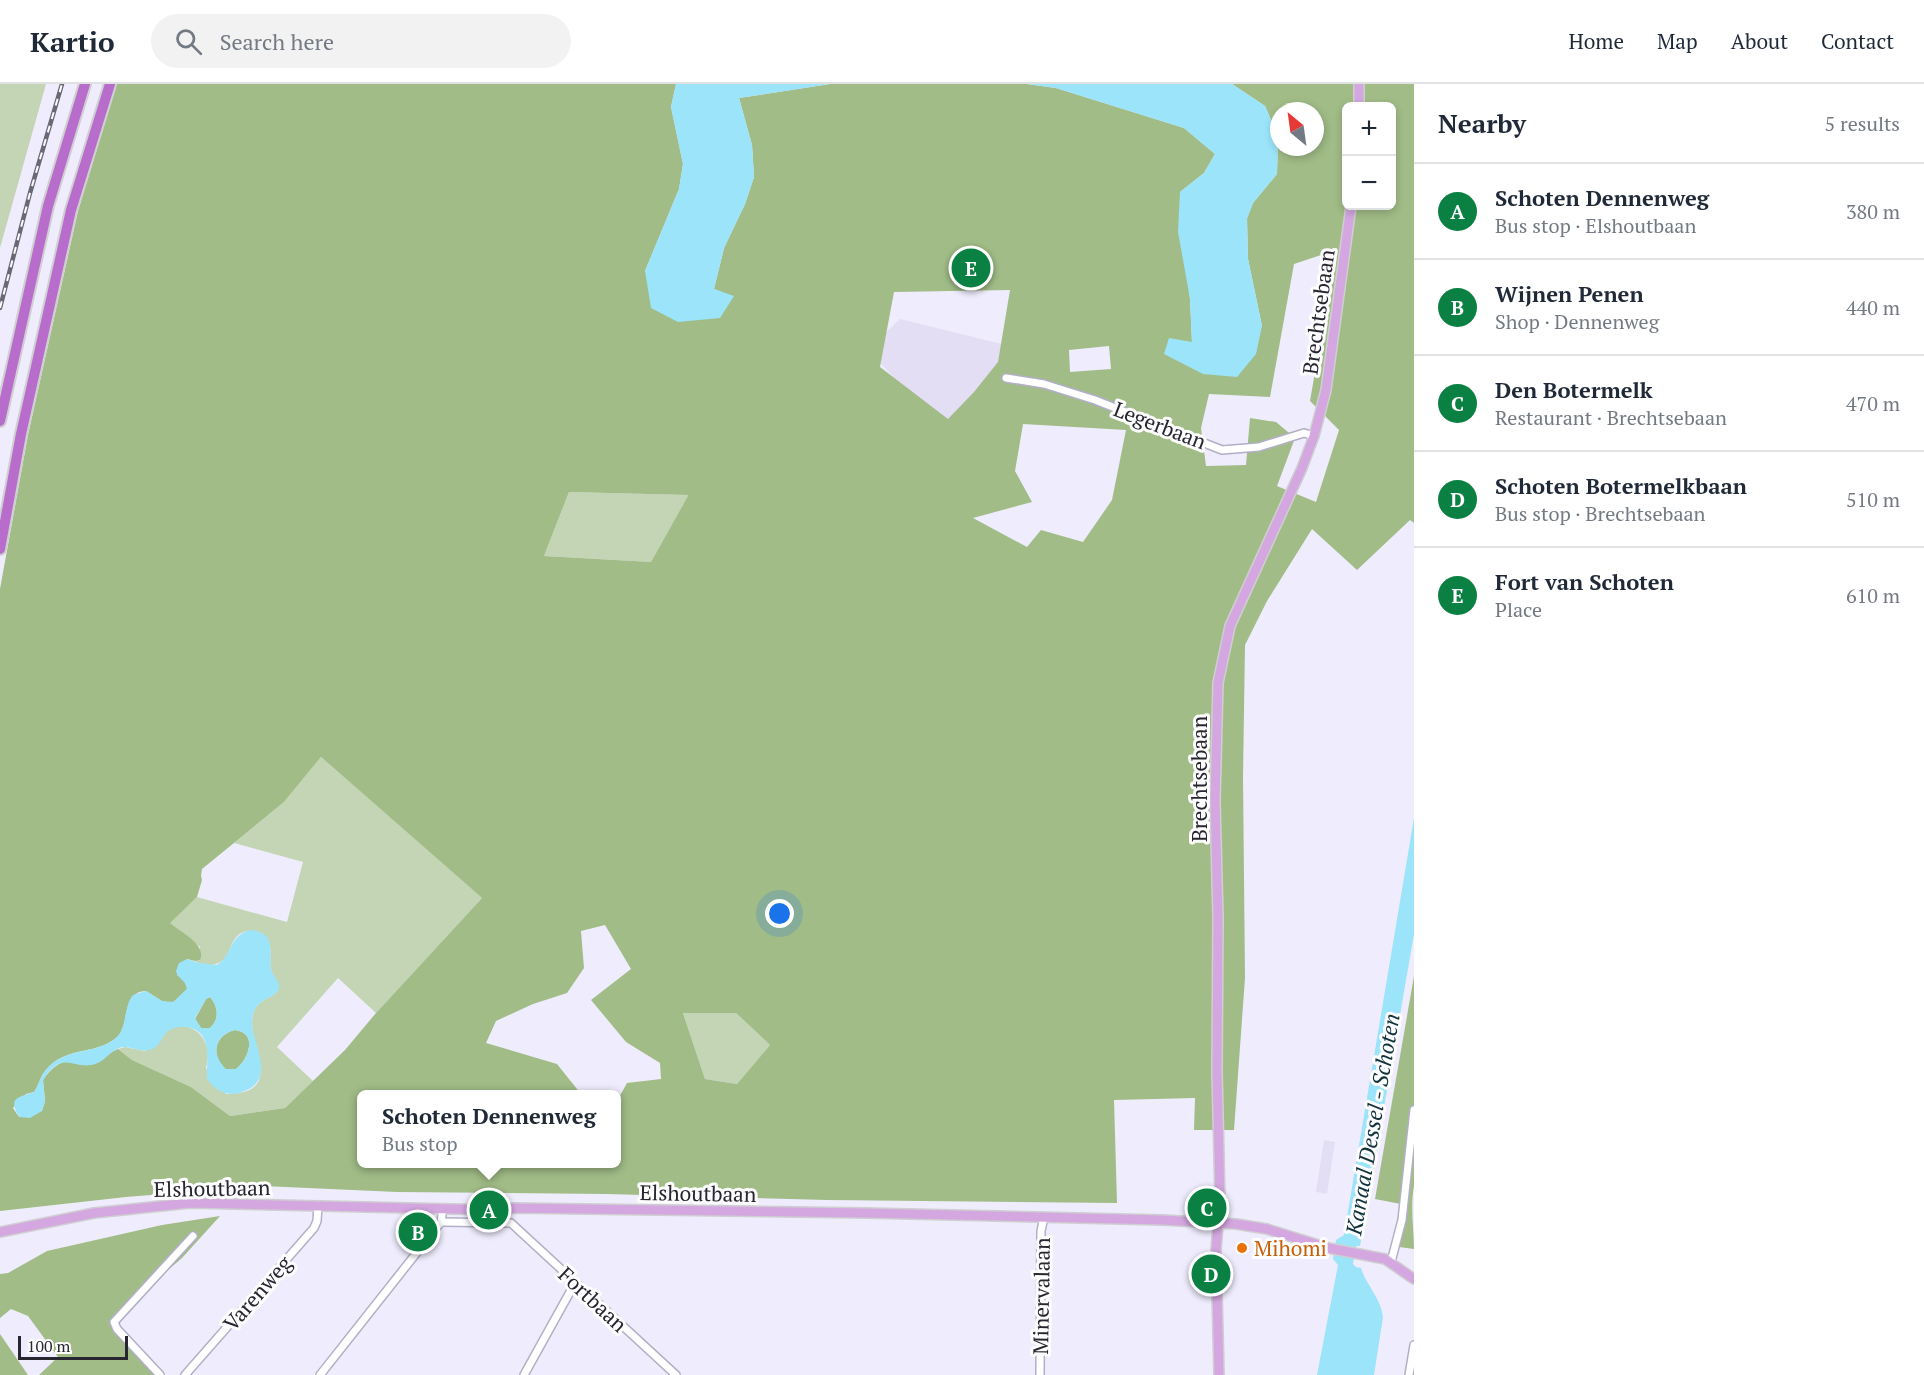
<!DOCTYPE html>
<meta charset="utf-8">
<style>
body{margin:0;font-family:"PT Serif",serif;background:#f2f2f3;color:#1f2937}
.controls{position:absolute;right:18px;top:18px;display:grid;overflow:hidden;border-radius:9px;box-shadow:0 3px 9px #0003}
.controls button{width:54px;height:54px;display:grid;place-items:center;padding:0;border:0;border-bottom:2px solid #e0e1e3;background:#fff;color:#1f2937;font:30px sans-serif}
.compass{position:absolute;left:1270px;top:18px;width:54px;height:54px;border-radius:50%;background:#fff;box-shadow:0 3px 9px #0003;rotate:331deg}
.scale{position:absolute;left:18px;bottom:15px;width:110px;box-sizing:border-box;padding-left:6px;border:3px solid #272630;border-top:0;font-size:16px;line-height:21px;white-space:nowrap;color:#272630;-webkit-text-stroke:4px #fdfdfd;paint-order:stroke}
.you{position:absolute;left:780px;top:830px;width:21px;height:21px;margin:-15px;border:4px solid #fff;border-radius:50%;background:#1a73e8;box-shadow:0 0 0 9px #1a73e833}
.badge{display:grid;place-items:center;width:39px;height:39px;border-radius:50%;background:#0b8043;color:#fff;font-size:20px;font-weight:700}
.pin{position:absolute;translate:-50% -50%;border:3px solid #fff;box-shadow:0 2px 6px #0006}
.popup{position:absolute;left:357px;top:1006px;width:264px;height:78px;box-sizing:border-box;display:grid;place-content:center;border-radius:9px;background:#fff;filter:drop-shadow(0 2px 4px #0005);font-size:20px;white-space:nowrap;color:#747a83}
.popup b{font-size:22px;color:#1f2937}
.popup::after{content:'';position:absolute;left:50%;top:100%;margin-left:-12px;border:12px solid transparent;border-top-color:#fff}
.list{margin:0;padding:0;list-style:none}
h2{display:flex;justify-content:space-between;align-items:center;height:78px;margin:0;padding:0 24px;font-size:26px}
h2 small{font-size:20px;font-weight:400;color:#747a83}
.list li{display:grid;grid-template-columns:39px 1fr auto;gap:18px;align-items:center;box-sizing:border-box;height:96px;padding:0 24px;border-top:2px solid #e0e1e3}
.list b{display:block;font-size:22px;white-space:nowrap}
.list p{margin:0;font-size:20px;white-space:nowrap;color:#747a83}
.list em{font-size:20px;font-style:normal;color:#747a83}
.icon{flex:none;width:33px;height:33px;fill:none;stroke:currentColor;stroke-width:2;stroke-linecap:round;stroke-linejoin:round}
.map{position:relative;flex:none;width:1414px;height:1291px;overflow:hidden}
header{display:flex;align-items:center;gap:36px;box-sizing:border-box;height:84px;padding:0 30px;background:#fff;border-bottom:2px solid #e0e1e3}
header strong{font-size:28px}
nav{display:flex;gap:33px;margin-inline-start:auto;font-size:21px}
.search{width:420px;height:54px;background:#f2f2f3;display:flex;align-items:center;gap:15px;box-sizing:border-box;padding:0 21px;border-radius:33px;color:#747a83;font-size:22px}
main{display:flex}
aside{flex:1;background:#fff}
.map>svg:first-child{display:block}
.industrial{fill:#e3def4}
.green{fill:#c4d5b5}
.forest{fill:#a1bc87;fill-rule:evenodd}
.water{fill:#9be4f9;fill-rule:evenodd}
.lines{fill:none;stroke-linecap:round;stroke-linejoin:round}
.minor-casing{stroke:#b2afc8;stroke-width:10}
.major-casing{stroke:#cfcfd1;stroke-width:12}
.highway-casing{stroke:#cfcfd1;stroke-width:14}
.minor{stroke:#fff;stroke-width:7}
.major{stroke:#d4a7e0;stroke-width:9}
.highway{stroke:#b86ccb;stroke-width:10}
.rail-casing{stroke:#696874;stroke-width:4.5}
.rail{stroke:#fdfdfd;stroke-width:2;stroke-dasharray:7;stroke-linecap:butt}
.food-dot{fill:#e8710a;stroke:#fdfdfd;stroke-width:2}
.labels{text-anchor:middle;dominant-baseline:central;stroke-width:6;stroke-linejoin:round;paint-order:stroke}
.street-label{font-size:21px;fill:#272630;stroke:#fdfdfd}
.food-label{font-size:21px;fill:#c56008;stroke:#fdfdfd;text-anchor:start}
.water-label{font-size:22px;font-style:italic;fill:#0f323b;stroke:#fdfdfd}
</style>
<header>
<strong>Kartio</strong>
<div class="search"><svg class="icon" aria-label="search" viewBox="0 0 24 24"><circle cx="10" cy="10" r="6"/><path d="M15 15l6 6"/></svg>Search here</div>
<nav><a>Home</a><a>Map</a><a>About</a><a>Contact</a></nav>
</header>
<main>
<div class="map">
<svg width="1414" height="1291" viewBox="0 0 1414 1291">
<rect width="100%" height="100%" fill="#efedfd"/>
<!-- industrial -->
<g class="industrial">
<path d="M900,235L1006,261L1003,279L946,340L916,317L868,266Z"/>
<path d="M1324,1056L1335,1058L1327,1110L1316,1108Z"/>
</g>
<!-- green -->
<g class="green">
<path d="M0,0H46L0,164Z"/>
<path d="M569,408L689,411L651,478L544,472Z"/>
<path d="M321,673L482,814L376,929L338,894L277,963L313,997L285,1024L230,1032L191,1003L132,976L118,965L125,963L145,967C149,964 155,962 158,959C163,955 163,948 170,945C189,936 207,950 208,970C208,974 207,980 206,984L226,1010C284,1010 251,966 252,938C253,912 275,916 278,905C280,899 274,894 272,888C267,875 276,861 263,850C259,847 255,847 250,847C225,847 236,882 208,881C203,880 200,880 195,877L200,876V863L169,839L197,813L287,838L303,778L234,759L284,718Z"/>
<path d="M683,929H736L770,961L737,1000L705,995Z"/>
</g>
<!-- forest -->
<g class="forest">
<path d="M117,0H676L671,23L683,80L679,105L645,187L734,213L714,205L724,164L745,120L754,93L752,61L739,14L830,0H1027L1056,4L1184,44L1215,70L1204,89L1180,108L1190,215L1192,259L1164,270L1262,242L1248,175L1247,134L1253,119L1277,90L1278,52L1265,22L1232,0H1414V439L1410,436L1357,486L1312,445L1267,517L1245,561L1243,693L1245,894L1234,1046H1194L1195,1014L1114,1016L1117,1119L827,1116L606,1110L397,1108L263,1102L126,1113L0,1127V505L28,351L78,127ZM1346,22H1392V122H1346ZM1279,27H1315V63H1279ZM1336,166L1310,317L1339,346L1316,418L1277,402L1295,354L1276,338L1250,334L1246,381L1206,382L1201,344L1209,310L1270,313L1294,180ZM1010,206L998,278L974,308L948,335L880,283L894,208ZM1109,262L1111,285L1070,288L1069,266ZM1023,340L1126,346L1112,416L1083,458L1041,446L1027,463L973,434L1032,418L1015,387ZM569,408L688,411V412L651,478L544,472ZM321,673L482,814L376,929L345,966L285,1024L230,1032L191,1003L132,976L118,965C106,970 97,980 83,981C79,981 74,977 70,977C58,977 49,987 43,996L45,1017L42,1027L19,1033L13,1024L26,1010L34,1008C39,1001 40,993 45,987C66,961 94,972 116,954C131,942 120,908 146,907L162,917L170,919L175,917L187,905C186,898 183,895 177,891L187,875L195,877L200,876C207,860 180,848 170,839L197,813L202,796L201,792L202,785L284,718ZM605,841L631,885L591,916L626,958L660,979L661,995L627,999L617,1017L616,1080H362V1010H581L557,980L486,959L496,937L533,920L567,909L584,884L581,847ZM683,929H736L770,961L737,1000L705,995Z"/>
<path d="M1414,892V1102C1410,1123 1414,1145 1414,1165L1399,1163L1406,1121L1375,1115Z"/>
<path d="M210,913C218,922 220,935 210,944H201L195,935L206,915Z"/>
<path d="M235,946C258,949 249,975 236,985H225C210,970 215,951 235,946Z"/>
<path d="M220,1132L182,1174L110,1236L154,1291H39L58,1273L28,1232L11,1225L0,1234V1190L8,1189L47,1167L162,1141Z"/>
<path d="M0,1250L28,1291H0Z"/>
</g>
<!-- water -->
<g class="water">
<path d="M676,0H830L739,14L752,61L754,93L745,120L724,164L714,205L734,212L720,234L678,238L651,224L645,187L679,105L683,80L671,23Z"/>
<path d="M1027,0H1232L1265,22L1278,52L1277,90L1253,119L1247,135L1248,175L1262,242L1256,270L1237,293L1203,290L1164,270L1169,254L1192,258L1190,215L1178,148L1180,108L1204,89L1215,70L1184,44L1056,4Z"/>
<path d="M1414,734V850L1360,1162H1356L1353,1180L1356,1183L1361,1184C1366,1201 1381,1214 1383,1233L1374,1291H1317L1338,1181L1333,1175L1336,1156L1344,1151Z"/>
<path d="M253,846C279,851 267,871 272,888C274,893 280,898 279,904C276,916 253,912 252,938C252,958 273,989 251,1004C245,1007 240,1009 234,1010C221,1010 214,1004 207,995C206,979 213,954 194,945C190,943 185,943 180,943C159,944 165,963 149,966C140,968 131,962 122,963C110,966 106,977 95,980C74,987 63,964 43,996L45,1017L42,1027L30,1034L19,1033C8,1013 17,1014 34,1008C39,1001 40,993 45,987C66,961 95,972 116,954C128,943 123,923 133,911L146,907L162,917L173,918L187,905C186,896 178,895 176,887L179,879L187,875L199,879L217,881C233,871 230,848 253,846ZM210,913C218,922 220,935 210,944H201L195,934L206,915ZM235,946C258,949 249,975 236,985H226C210,970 215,951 235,946Z"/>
</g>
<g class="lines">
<!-- minor casing -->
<g class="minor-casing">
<g id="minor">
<path d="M1006,294L1044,300L1095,316L1222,366L1259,363L1304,349L1314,352"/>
<path d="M441,1138L511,1139L676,1291"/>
<path d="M1391,1178L1402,1136L1414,1026"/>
<path d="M160,1291L117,1245L114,1238L193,1152"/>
<path d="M185,1291L314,1144L317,1137L318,1121"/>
<path d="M320,1291L441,1138L443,1124"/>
<path d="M524,1291L575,1199"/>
<path d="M1040,1291L1041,1147L1044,1133"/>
<path d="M1409,1291L1414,1261"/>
</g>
</g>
<!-- major casing -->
<g class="major-casing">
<g id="major">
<path d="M1359,0V22"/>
<path d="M0,1148L94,1129L190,1119L498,1126L514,1124L866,1129L1162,1136L1236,1140L1267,1145L1328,1164L1385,1175L1414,1195"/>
<path d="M1219,1291L1216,1166L1220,1116L1217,987L1218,834L1215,717L1218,599L1230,542L1302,384L1314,352L1326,306L1351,122"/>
</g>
</g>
<!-- highway casing -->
<g class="highway-casing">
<g id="highway">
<path d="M0,337L48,122L85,0"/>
<path d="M0,465L21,350L71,126L110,0"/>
</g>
</g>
<!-- minor -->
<use href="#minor" class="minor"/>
<!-- major -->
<use href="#major" class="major"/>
<!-- highway -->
<use href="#highway" class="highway"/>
<!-- rail casing -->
<g class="rail-casing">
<path id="rail" d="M0,224L30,109L62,0"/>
</g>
<!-- rail -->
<use href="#rail" class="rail"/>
</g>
<!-- markers -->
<circle class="food-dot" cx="1242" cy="1164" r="6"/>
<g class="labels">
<!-- street labels -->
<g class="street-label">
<text transform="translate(1318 228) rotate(-82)">Brechtsebaan</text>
<text transform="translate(1160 341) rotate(21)">Legerbaan</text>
<text transform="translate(1199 695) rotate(-90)">Brechtsebaan</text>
<text transform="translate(212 1104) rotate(-1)">Elshoutbaan</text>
<text transform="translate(698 1109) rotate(1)">Elshoutbaan</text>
<text transform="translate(257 1209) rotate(-49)">Varenweg</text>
<text transform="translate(1041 1212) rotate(-89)">Minervalaan</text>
<text transform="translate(593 1215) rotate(43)">Fortbaan</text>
</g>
<!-- food labels -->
<g class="food-label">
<text x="1254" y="1164">Mihomi</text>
</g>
<!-- water labels -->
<g class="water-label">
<text transform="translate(1372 1040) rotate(-80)">Kanaal Dessel - Schoten</text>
</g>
</g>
</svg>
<div class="controls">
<button>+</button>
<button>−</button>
</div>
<svg class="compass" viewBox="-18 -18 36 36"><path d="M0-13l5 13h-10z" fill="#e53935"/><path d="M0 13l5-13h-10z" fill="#747a83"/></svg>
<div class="scale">100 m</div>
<div class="you"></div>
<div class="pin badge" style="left:489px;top:1126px">A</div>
<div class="popup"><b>Schoten Dennenweg</b>Bus stop</div>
<div class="pin badge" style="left:418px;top:1148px">B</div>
<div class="pin badge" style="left:1207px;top:1124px">C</div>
<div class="pin badge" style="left:1211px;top:1190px">D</div>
<div class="pin badge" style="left:971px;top:184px">E</div>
</div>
<aside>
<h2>Nearby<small>5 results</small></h2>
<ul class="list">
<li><span class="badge">A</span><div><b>Schoten Dennenweg</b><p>Bus stop · Elshoutbaan</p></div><em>380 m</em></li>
<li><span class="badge">B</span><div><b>Wijnen Penen</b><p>Shop · Dennenweg</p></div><em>440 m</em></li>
<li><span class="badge">C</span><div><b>Den Botermelk</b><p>Restaurant · Brechtsebaan</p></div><em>470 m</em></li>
<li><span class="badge">D</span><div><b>Schoten Botermelkbaan</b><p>Bus stop · Brechtsebaan</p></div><em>510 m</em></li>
<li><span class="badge">E</span><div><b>Fort van Schoten</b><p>Place</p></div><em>610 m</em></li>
</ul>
</aside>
</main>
